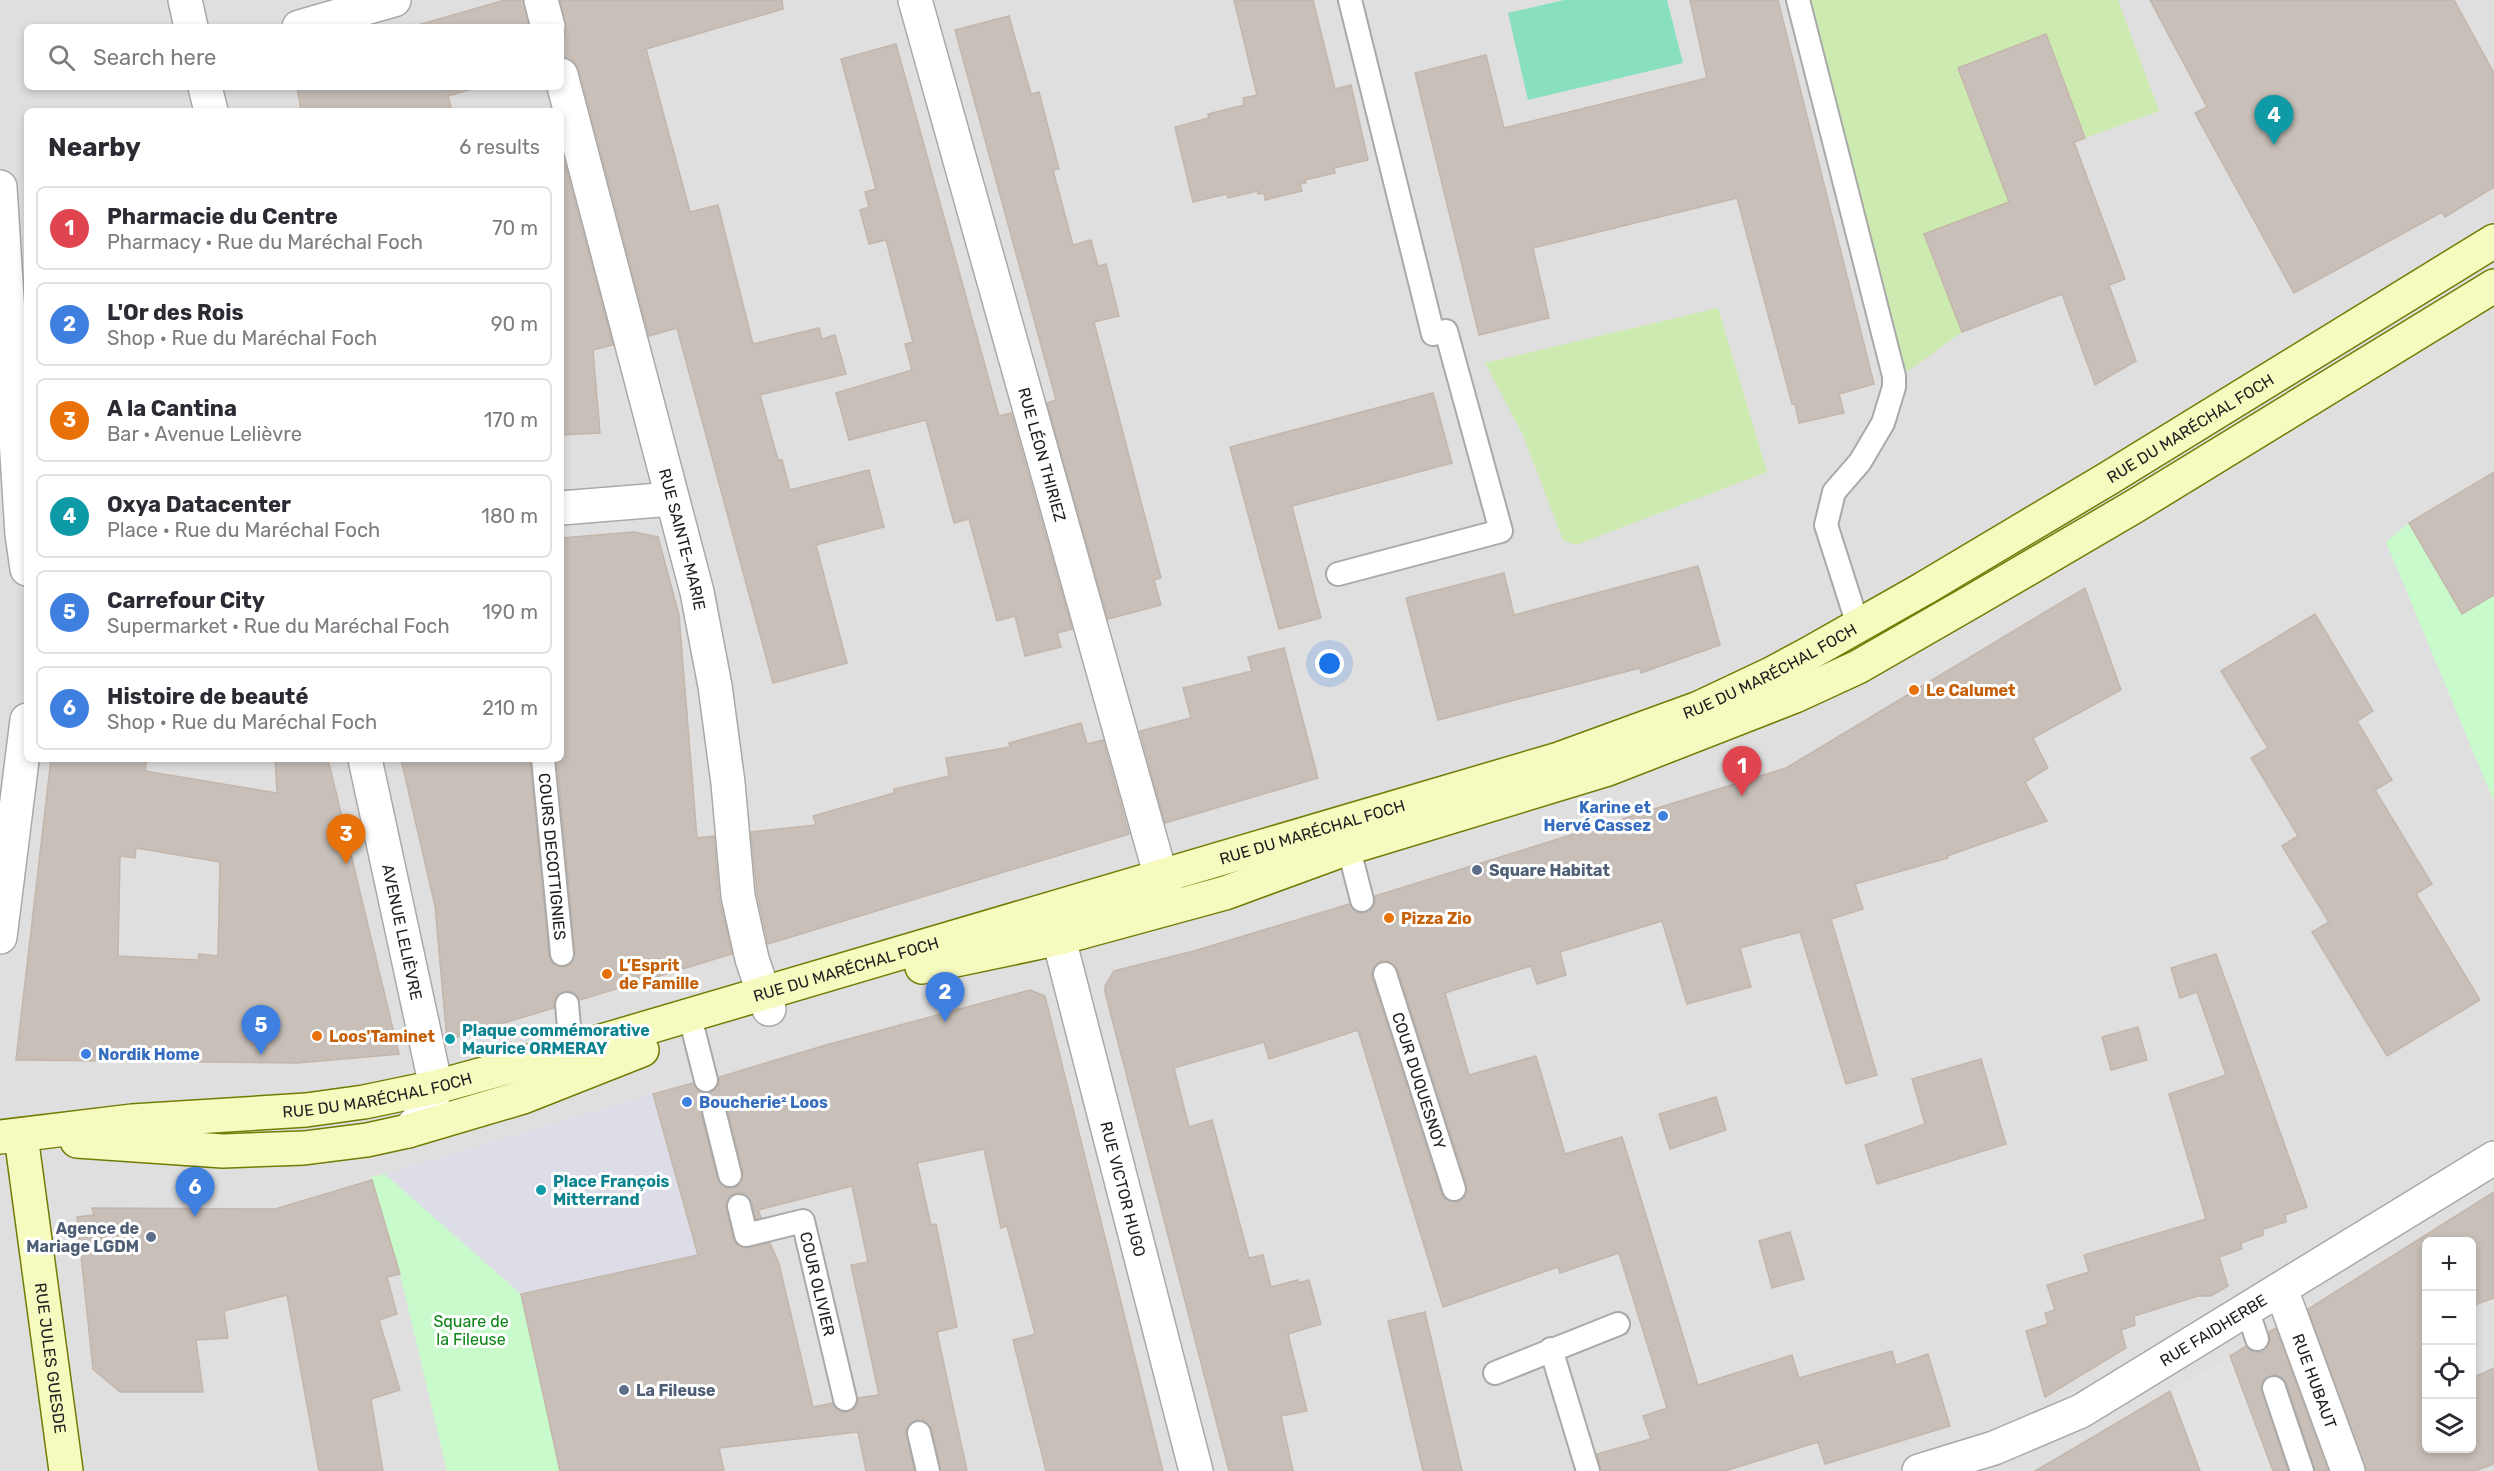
<!DOCTYPE html>
<meta charset="utf-8">
<style>
body{margin:0;font-family:Rubik,sans-serif;background:#f2f2f3;color:#2b2b33}
.controls{position:absolute;right:18px;bottom:18px;display:grid;overflow:hidden;border-radius:9px;box-shadow:0 3px 9px #0003}
.controls button{width:54px;height:54px;display:grid;place-items:center;padding:0;border:0;border-bottom:2px solid #e1e1e2;background:#fff;color:#2b2b33;font:30px sans-serif}
.you{position:absolute;left:1330px;top:664px;width:21px;height:21px;margin:-15px;border:4px solid #fff;border-radius:50%;background:#1a73e8;box-shadow:0 0 0 9px #1a73e833}
.badge{display:grid;place-items:center;width:39px;height:39px;border-radius:50%;background:#7c3aed;color:#fff;font-size:20px;font-weight:700}
.pin{position:absolute;translate:-50% -50px;filter:drop-shadow(0 2px 3px #0008)}
.pin::after{content:'';position:absolute;top:32px;width:21px;height:18px;background:inherit;clip-path:polygon(0 0,100% 0,50% 100%)}
.list{margin:0;padding:0;list-style:none}
h2{display:flex;justify-content:space-between;align-items:center;height:78px;margin:0;padding:0 24px;font-size:26px}
h2 small{font-size:20px;font-weight:400;color:#7c7c81}
.list li{display:grid;grid-template-columns:39px 1fr auto;gap:18px;align-items:center;box-sizing:border-box;height:84px;margin:0 12px 12px;padding:0 12px;border:2px solid #e1e1e2;border-radius:9px}
.list b{display:block;font-size:22px;white-space:nowrap}
.list p{margin:0;font-size:20px;white-space:nowrap;color:#7c7c81}
.list em{font-size:20px;font-style:normal;color:#7c7c81}
.icon{flex:none;width:33px;height:33px;fill:none;stroke:currentColor;stroke-width:2;stroke-linecap:round;stroke-linejoin:round}
.map{position:relative;flex:none;width:2494px;height:1471px;overflow:hidden}
.search{position:absolute;background:#fff;box-shadow:0 3px 9px #0003;left:24px;top:24px;width:540px;height:66px;display:flex;align-items:center;gap:15px;box-sizing:border-box;padding:0 21px;border-radius:9px;color:#7c7c81;font-size:22px}
.panel{position:absolute;background:#fff;box-shadow:0 3px 9px #0003;left:24px;top:108px;width:540px;height:654px;border-radius:9px}
.map>svg:first-child{display:block}
.residential{fill:#e0dfdf;fill-rule:evenodd}
.grass{fill:#cdebb0}
.park{fill:#c8facc}
.pitch{fill:#88e0be}
.parking{fill:#e2e2e2}
.plaza{fill:#dddde8}
.building{fill:#c7bfb8;stroke:#c4b6ab;stroke-width:1.5;fill-rule:evenodd}
.lines{fill:none;stroke-linecap:round;stroke-linejoin:round}
.lane-casing{stroke:#a9a9a9;stroke-width:26}
.street-casing{stroke:#a9a9a9;stroke-width:36}
.secondary-casing{stroke:#707d05;stroke-width:36}
.lane{stroke:#fff;stroke-width:22}
.street{stroke:#fff;stroke-width:33}
.secondary{stroke:#f7fabf;stroke-width:33}
.food-dot{fill:#e8710a;stroke:#fff;stroke-width:2}
.shop-dot{fill:#3f7fe0;stroke:#fff;stroke-width:2}
.service-dot{fill:#5c6f8a;stroke:#fff;stroke-width:2}
.culture-dot{fill:#0f9aa8;stroke:#fff;stroke-width:2}
.labels{text-anchor:middle;dominant-baseline:central;stroke-width:6;stroke-linejoin:round;paint-order:stroke}
.street-label{font-size:16px;fill:#222;stroke:#fff}
.food-label{font-size:16px;font-weight:bold;fill:#c56008;stroke:#fff;text-anchor:start}
.shop-label{font-size:16px;font-weight:bold;fill:#366cbe;stroke:#fff;text-anchor:start}
.service-label{font-size:16px;font-weight:bold;fill:#4e5e75;stroke:#fff;text-anchor:start}
.culture-label{font-size:16px;font-weight:bold;fill:#0d838f;stroke:#fff;text-anchor:start}
.park-label{font-size:16px;fill:#0c8416;stroke:#fff}
</style>
<div class="map">
<svg width="2494" height="1471" viewBox="0 0 2494 1471">
<rect width="100%" height="100%" fill="#f2efe9"/>
<!-- residential -->
<path class="residential" d="M0,0H2494V1471H0ZM27,27H561V87H27ZM27,111H561V759H27ZM2426,1242H2472V1448H2426Z"/>
<!-- grass -->
<g class="grass">
<path d="M1806,0H2118L2159,111L2085,138L2046,34L1959,67L2009,202L1925,234L1962,332L1907,372L1876,280Z"/>
<path d="M1718,308L1767,472L1576,545L1563,540L1523,435L1485,363Z"/>
</g>
<!-- park -->
<g class="park">
<path d="M2409,523L2462,613L2494,595V802L2386,542Z"/>
<path d="M385,1174L521,1294L560,1471H447L400,1274L371,1177Z"/>
</g>
<!-- pitch -->
<path class="pitch" d="M1564,0H1667L1683,63L1528,100L1508,13Z"/>
<!-- parking -->
<path class="parking" d="M2230,1356L2273,1471H2200L2170,1391Z"/>
<!-- plaza -->
<path class="plaza" d="M653,1094L697,1255L521,1294L385,1174Z"/>
<!-- building -->
<g class="building">
<path d="M505,0H523L529,27H411Z"/>
<path d="M560,0H782L783,9L646,49L690,212L718,205L753,344L819,328L822,339L835,335L846,374L760,395L778,460H782L790,490L869,470L884,527L816,545L847,663L773,683L677,328L649,336L579,70L574,61L561,57V40L566,33V23Z"/>
<path d="M1234,0H1313L1335,89L1351,85L1368,160L1334,168L1335,173L1305,180L1306,183L1300,184L1302,191L1265,200L1264,193L1258,194V191L1228,198L1226,194L1193,202L1175,127L1209,118L1208,114L1244,105L1243,98L1257,95Z"/>
<path d="M1690,0H1778L1874,384L1839,394L1844,413L1799,423L1795,404H1792L1737,198L1533,248L1549,318L1479,335L1415,73L1486,55L1504,128L1707,78Z"/>
<path d="M2150,0H2454L2494,73V187L2445,217L2442,212L2294,293L2195,113L2207,107Z"/>
<path d="M1009,16L1031,94L1039,92L1059,169L1053,170L1073,245L1091,240L1098,266L1106,264L1119,316L1094,322L1161,578L1154,580L1161,605L1108,619L1047,403L1056,400L955,30Z"/>
<path d="M2046,34L2085,138L2074,142L2125,279L2109,285L2136,361L2095,385L2062,294L1962,332L1924,234L2009,202L1958,68Z"/>
<path d="M896,44L999,416L1011,413L1072,629L1057,633L1061,647L1025,656L1015,616L997,621L969,519L954,523L926,420L849,440L836,393L912,370L905,344L913,342L886,240L869,244L860,210L869,207L865,192L876,189L841,59Z"/>
<path d="M297,87H479L448,96L452,111H301Z"/>
<path d="M561,149L613,345L593,350L600,433L561,435Z"/>
<path d="M1433,393L1452,463L1292,506L1321,618L1279,629L1230,447Z"/>
<path d="M2494,472V595L2462,614L2409,523Z"/>
<path d="M634,532L658,537L679,615L697,838L714,836L719,898L732,954L580,1000L573,992L565,991L555,998L554,1008L447,1040L435,906L401,759H530L549,955L551,962L557,966L564,967L570,965L575,953L557,759H561V538Z"/>
<path d="M1698,566L1720,645L1641,673L1640,668L1438,720L1406,598L1504,573L1514,615Z"/>
<path d="M2085,588L2121,690L2033,738L2048,768L2025,782L2047,821L1947,856L1948,858L1855,884L1863,909L1831,919L1877,1075L1846,1084L1800,932L1740,948L1751,987L1687,1004L1662,921L1560,952L1566,975L1537,984L1531,966L1445,993L1469,1075L1536,1056L1565,1154L1622,1137L1698,1385L1792,1355L1799,1378L1892,1351L1896,1365L1928,1354L1950,1426L1825,1464L1818,1442L1725,1471H1601L1597,1454L1651,1439L1643,1416L1667,1408L1619,1253L1560,1273L1558,1267L1443,1307L1358,1030L1269,1059L1264,1042L1174,1068L1189,1127L1212,1120L1249,1258L1263,1255L1271,1287L1298,1280L1299,1283L1309,1280L1321,1324L1288,1334L1307,1411L1281,1416L1293,1471H1229L1105,992V986L1114,971L1194,951L1349,904L1358,913H1366L1375,904V896L1786,768ZM1380,961H1388L1398,970L1467,1185L1464,1198L1458,1202L1445,1199L1441,1193L1372,978V971Z"/>
<path d="M2315,614L2373,711L2357,721L2392,780L2375,790L2432,884L2416,894L2480,1000L2387,1056L2312,932L2329,922L2282,846L2298,836L2251,758L2268,748L2221,671Z"/>
<path d="M1284,648L1318,778L1165,823L1140,731L1191,718L1183,688L1252,671L1248,657Z"/>
<path d="M1081,723L1087,744L1103,740L1129,834L768,944L757,893L751,832L816,825L813,816L894,793V789L949,776L946,758L1010,747L1009,743Z"/>
<path d="M51,759H147L145,771L277,793L275,759H328L399,1054L298,1063L16,1060ZM136,848L220,862L218,956L199,954L198,960L118,956L120,856L135,858Z"/>
<path d="M2216,954L2307,1207L2285,1215L2286,1222L2263,1229V1235L2241,1243L2242,1249L2219,1257L2228,1286L2211,1296H2198L2134,1316L2135,1325L2121,1330L2126,1348L2045,1397L2026,1331L2048,1324L2045,1313L2055,1310L2047,1285L2089,1272L2084,1255L2206,1219L2169,1094L2226,1075L2197,992L2180,998L2171,968Z"/>
<path d="M1030,990L1045,996L1163,1471H1046L1013,1340L1035,1334L1007,1226L1001,1228L984,1149L917,1163L931,1225L936,1224L957,1327L937,1332L967,1471H941L932,1429L923,1420H916L909,1424L906,1430L914,1471H866L858,1432L719,1448L724,1471H560L521,1294L698,1255L653,1094L693,1083L702,1093H710L719,1084V1077L826,1045ZM710,1098H718L727,1108L743,1172L740,1184L734,1188H726L717,1178L701,1114V1107ZM852,1186L868,1262L851,1265L879,1395L858,1398L855,1408L848,1412H841L832,1403L813,1407L779,1264L770,1243L749,1248L737,1245L733,1238L726,1209V1202L730,1196L736,1193H743L752,1202L756,1219L761,1217L758,1210Z"/>
<path d="M2138,1027L2147,1060L2111,1070L2102,1037Z"/>
<path d="M1981,1059L2006,1144L1877,1184L1865,1145L1925,1124L1912,1079Z"/>
<path d="M1716,1097L1726,1130L1670,1149L1659,1114Z"/>
<path d="M372,1180L400,1274L387,1277L397,1314L379,1320L400,1390L371,1399L383,1471H319L287,1295L224,1311L228,1338L196,1340L203,1392H120L93,1369L77,1217L94,1215L92,1208L275,1209Z"/>
<path d="M2494,1192V1298L2472,1306V1242H2427V1449H2472V1378L2494,1368V1464L2475,1471H2366L2308,1309Z"/>
<path d="M1790,1232L1804,1279L1772,1288L1759,1241Z"/>
<path d="M1425,1312L1462,1471H1423L1388,1321Z"/>
<path d="M2276,1328L2328,1471H2315L2287,1384L2282,1378L2276,1375L2264,1379L2261,1386L2288,1471H2273L2230,1356L2246,1346L2254,1352H2262L2270,1342L2269,1332Z"/>
<path d="M2170,1391L2200,1471H2035L2144,1407Z"/>
</g>
<g class="lines">
<!-- lane casing -->
<g class="lane-casing">
<g id="lane">
<path d="M1798,0L1894,376V387L1883,423L1860,462L1834,492L1826,525L1858,625"/>
<path d="M1338,574L1501,531L1446,331L1433,334L1350,0"/>
<path id="s1" d="M543,759L562,954"/>
<path d="M1345,834L1362,900"/>
<path id="s2" d="M1385,974L1454,1189"/>
<path d="M567,1004L571,1050"/>
<path d="M694,1033L706,1080"/>
<path d="M714,1111L730,1175"/>
<path id="s3" d="M739,1206L746,1235L803,1221L845,1399"/>
<path d="M2247,1309L2257,1339"/>
<path d="M1551,1349L1588,1471"/>
<path d="M1495,1373L1618,1324"/>
<path d="M2274,1388L2302,1471"/>
<path d="M919,1433L928,1471"/>
</g>
</g>
<!-- street casing -->
<g class="street-casing">
<g id="street">
<path d="M185,0L191,27"/>
<path d="M541,0L548,27"/>
<path id="s4" d="M915,0L1168,902"/>
<path d="M299,27L394,0"/>
<path id="s5" d="M561,75L697,592L715,686L728,783L738,896L752,959L769,1009"/>
<path d="M205,87L211,111"/>
<path d="M0,187L22,534L27,569"/>
<path d="M561,508L672,499"/>
<path id="s6" d="M365,759L436,1087C431,1106 421,1118 408,1131"/>
<path id="s7" d="M1052,912L1196,1471"/>
<path d="M0,937L27,720"/>
<path id="s8" d="M2281,1289L2348,1471"/>
<path id="s9" d="M1919,1471L1994,1448L2081,1411L2494,1158"/>
</g>
</g>
<!-- secondary casing -->
<g class="secondary-casing">
<g id="secondary">
<path d="M922,967L1060,938L1225,893L1348,848L1608,769L1795,696L1858,667L1971,602L2135,506L2494,286"/>
<path id="s10" d="M21,1136L66,1471"/>
<path id="s11" d="M0,1137L132,1121L306,1110L364,1102L436,1087L571,1050L1559,759L1699,708L1771,674L1810,653L1923,589L2109,478L2494,241"/>
<path d="M77,1141L223,1151L304,1148L367,1140L408,1131L523,1097L642,1050"/>
</g>
</g>
<!-- lane -->
<use href="#lane" class="lane"/>
<!-- street -->
<use href="#street" class="street"/>
<!-- secondary -->
<use href="#secondary" class="secondary"/>
</g>
<!-- markers -->
<g class="food-dot">
<circle cx="1914" cy="690" r="6"/>
<circle cx="1389" cy="918" r="6"/>
<circle cx="607" cy="974" r="6"/>
<circle cx="317" cy="1036" r="6"/>
</g>
<g class="shop-dot">
<circle cx="1663" cy="816" r="6"/>
<circle cx="86" cy="1054" r="6"/>
<circle cx="687" cy="1102" r="6"/>
</g>
<g class="service-dot">
<circle cx="1477" cy="870" r="6"/>
<circle cx="151" cy="1237" r="6"/>
<circle cx="624" cy="1390" r="6"/>
</g>
<g class="culture-dot">
<circle cx="450" cy="1039" r="6"/>
<circle cx="541" cy="1190" r="6"/>
</g>
<g class="labels">
<!-- street labels -->
<g class="street-label">
<text stroke="none"><textPath href="#s11" startOffset="2324">RUE DU MARÉCHAL FOCH</textPath></text>
<text stroke="none"><textPath href="#s4" startOffset="472">RUE LÉON THIRIEZ</textPath></text>
<text stroke="none"><textPath href="#s5" startOffset="480">RUE SAINTE-MARIE</textPath></text>
<text stroke="none"><textPath href="#s11" startOffset="1838">RUE DU MARÉCHAL FOCH</textPath></text>
<text stroke="none"><textPath href="#s11" startOffset="1352">RUE DU MARÉCHAL FOCH</textPath></text>
<text stroke="none"><textPath href="#s1" startOffset="98">COURS DECOTTIGNIES</textPath></text>
<text stroke="none"><textPath href="#s6" startOffset="177">AVENUE LELIÈVRE</textPath></text>
<text stroke="none"><textPath href="#s11" startOffset="866">RUE DU MARÉCHAL FOCH</textPath></text>
<text stroke="none"><textPath href="#s2" startOffset="112">COUR DUQUESNOY</textPath></text>
<text stroke="none"><textPath href="#s11" startOffset="380">RUE DU MARÉCHAL FOCH</textPath></text>
<text stroke="none"><textPath href="#s7" startOffset="286">RUE VICTOR HUGO</textPath></text>
<text stroke="none"><textPath href="#s3" startOffset="153">COUR OLIVIER</textPath></text>
<text stroke="none"><textPath href="#s9" startOffset="328">RUE FAIDHERBE</textPath></text>
<text stroke="none"><textPath href="#s10" startOffset="224">RUE JULES GUESDE</textPath></text>
<text stroke="none"><textPath href="#s8" startOffset="98">RUE HUBAUT</textPath></text>
</g>
<!-- food labels -->
<g class="food-label">
<text x="1926" y="690">Le Calumet</text>
<text x="1401" y="918">Pizza Zio</text>
<text x="619" y="965">L’Esprit<tspan x="619" dy="18">de Famille</tspan></text>
<text x="329" y="1036">Loos'Taminet</text>
</g>
<!-- shop labels -->
<g class="shop-label">
<text x="1651" y="807" text-anchor="end">Karine et<tspan x="1651" dy="18">Hervé Cassez</tspan></text>
<text x="98" y="1054">Nordik Home</text>
<text x="699" y="1102">Boucherie² Loos</text>
</g>
<!-- service labels -->
<g class="service-label">
<text x="1489" y="870">Square Habitat</text>
<text x="139" y="1228" text-anchor="end">Agence de<tspan x="139" dy="18">Mariage LGDM</tspan></text>
<text x="636" y="1390">La Fileuse</text>
</g>
<!-- culture labels -->
<g class="culture-label">
<text x="462" y="1030">Plaque commémorative<tspan x="462" dy="18">Maurice ORMERAY</tspan></text>
<text x="553" y="1181">Place François<tspan x="553" dy="18">Mitterrand</tspan></text>
</g>
<!-- park labels -->
<g class="park-label">
<text x="471" y="1321">Square de<tspan x="471" dy="18">la Fileuse</tspan></text>
</g>
</g>
</svg>
<div class="controls">
<button>+</button>
<button>−</button>
<button><svg class="icon" aria-label="locate" viewBox="0 0 24 24"><circle cx="12" cy="12" r="6"/><path d="M12 2v4M12 18v4M2 12h4M18 12h4"/></svg></button>
<button><svg class="icon" aria-label="layers" viewBox="0 0 24 24"><path d="M12 4l9 5-9 5-9-5zM3 14l9 5 9-5"/></svg></button>
</div>
<div class="you"></div>
<div class="pin badge" style="left:1742px;top:796px;background:#e0444e">1</div>
<div class="pin badge" style="left:945px;top:1022px;background:#3f7fe0">2</div>
<div class="pin badge" style="left:346px;top:864px;background:#e8710a">3</div>
<div class="pin badge" style="left:2274px;top:145px;background:#0f9aa8">4</div>
<div class="pin badge" style="left:261px;top:1055px;background:#3f7fe0">5</div>
<div class="pin badge" style="left:195px;top:1217px;background:#3f7fe0">6</div>
<div class="search"><svg class="icon" aria-label="search" viewBox="0 0 24 24"><circle cx="10" cy="10" r="6"/><path d="M15 15l6 6"/></svg>Search here</div>
<section class="panel">
<h2>Nearby<small>6 results</small></h2>
<ul class="list">
<li><span class="badge" style="background:#e0444e">1</span><div><b>Pharmacie du Centre</b><p>Pharmacy · Rue du Maréchal Foch</p></div><em>70 m</em></li>
<li><span class="badge" style="background:#3f7fe0">2</span><div><b>L'Or des Rois</b><p>Shop · Rue du Maréchal Foch</p></div><em>90 m</em></li>
<li><span class="badge" style="background:#e8710a">3</span><div><b>A la Cantina</b><p>Bar · Avenue Lelièvre</p></div><em>170 m</em></li>
<li><span class="badge" style="background:#0f9aa8">4</span><div><b>Oxya Datacenter</b><p>Place · Rue du Maréchal Foch</p></div><em>180 m</em></li>
<li><span class="badge" style="background:#3f7fe0">5</span><div><b>Carrefour City</b><p>Supermarket · Rue du Maréchal Foch</p></div><em>190 m</em></li>
<li><span class="badge" style="background:#3f7fe0">6</span><div><b>Histoire de beauté</b><p>Shop · Rue du Maréchal Foch</p></div><em>210 m</em></li>
</ul>
</section>
</div>
